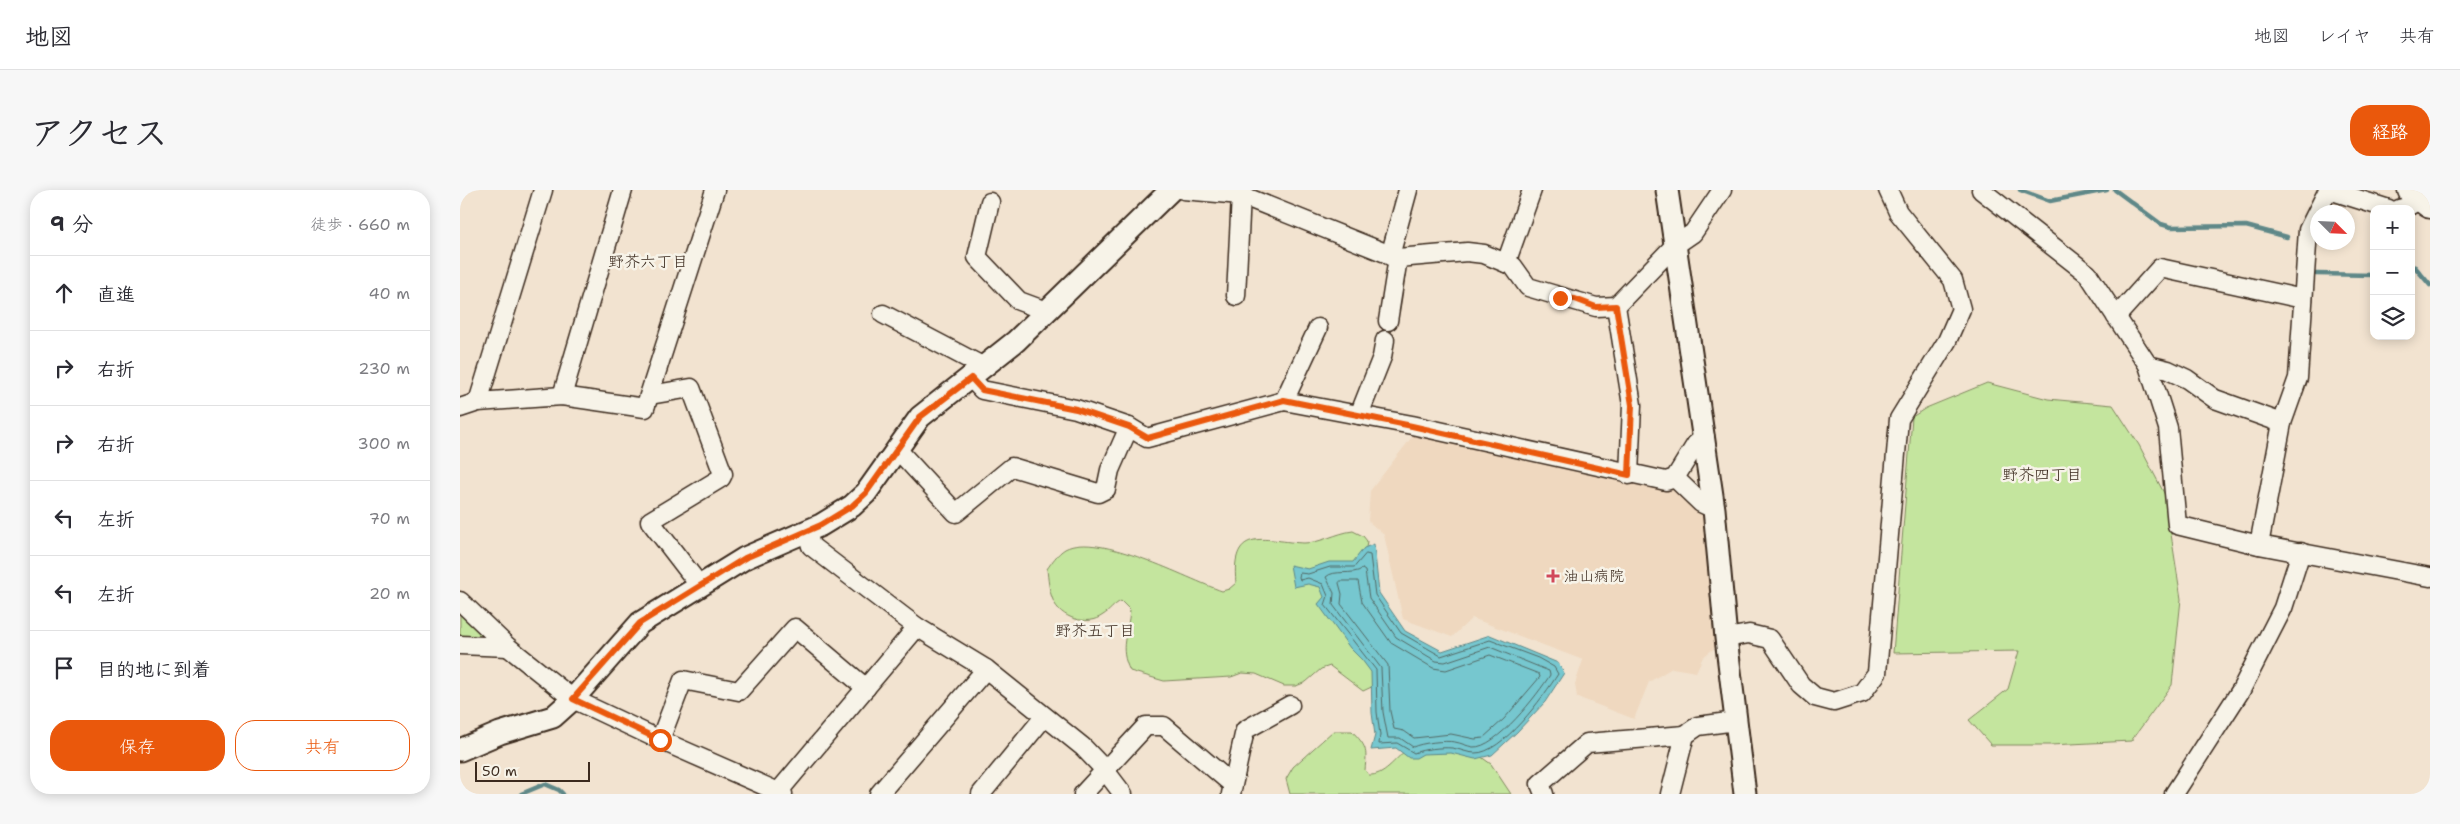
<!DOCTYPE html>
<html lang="ja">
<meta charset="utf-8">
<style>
body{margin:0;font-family:"Shantell Sans","Klee One",sans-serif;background:#f7f7f7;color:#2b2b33}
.controls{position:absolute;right:15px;top:15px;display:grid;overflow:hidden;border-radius:10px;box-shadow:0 2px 12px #0003}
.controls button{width:45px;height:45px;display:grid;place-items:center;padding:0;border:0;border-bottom:1px solid #e1e1e2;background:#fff;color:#2b2b33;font:25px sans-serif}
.compass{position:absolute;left:1850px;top:15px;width:45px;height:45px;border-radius:50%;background:#fff;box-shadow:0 2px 12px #0003;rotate:114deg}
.scale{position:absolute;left:15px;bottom:12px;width:115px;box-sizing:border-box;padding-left:5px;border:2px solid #3b2a1e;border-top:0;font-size:14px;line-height:18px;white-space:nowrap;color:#3b2a1e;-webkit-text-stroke:4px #f7f3e8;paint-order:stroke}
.stop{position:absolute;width:15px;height:15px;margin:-11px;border:4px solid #ea580c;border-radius:50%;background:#fff}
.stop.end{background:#ea580c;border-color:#fff;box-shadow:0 1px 5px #0008}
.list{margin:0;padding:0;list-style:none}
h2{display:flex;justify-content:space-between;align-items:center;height:65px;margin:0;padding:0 20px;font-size:21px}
h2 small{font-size:16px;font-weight:400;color:#7c7c81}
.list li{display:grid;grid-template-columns:32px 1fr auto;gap:15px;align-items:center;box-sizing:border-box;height:75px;padding:0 20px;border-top:1px solid #e1e1e2}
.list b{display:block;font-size:19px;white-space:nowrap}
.list em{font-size:16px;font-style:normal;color:#7c7c81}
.actions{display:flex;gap:10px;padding:15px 20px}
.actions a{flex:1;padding:11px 0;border:1px solid #ea580c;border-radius:20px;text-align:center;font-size:18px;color:#ea580c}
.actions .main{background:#ea580c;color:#fff}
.icon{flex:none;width:28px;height:28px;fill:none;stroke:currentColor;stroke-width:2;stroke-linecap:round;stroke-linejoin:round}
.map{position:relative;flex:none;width:1970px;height:604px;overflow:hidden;border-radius:20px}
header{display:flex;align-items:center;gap:30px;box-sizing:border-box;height:70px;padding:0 25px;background:#fff;border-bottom:1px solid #e1e1e2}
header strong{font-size:24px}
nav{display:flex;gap:28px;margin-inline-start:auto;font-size:18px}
.intro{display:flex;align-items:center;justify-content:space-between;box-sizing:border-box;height:120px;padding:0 30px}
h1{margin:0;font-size:35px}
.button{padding:12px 22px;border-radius:20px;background:#ea580c;color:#fff;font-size:18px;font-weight:700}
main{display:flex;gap:30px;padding:0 30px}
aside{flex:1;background:#fff;border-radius:20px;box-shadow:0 2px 12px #0003}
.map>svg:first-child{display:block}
.built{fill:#efd8bf}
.green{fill:#c4e59e;stroke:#80885e}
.water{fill:#76c7cf;stroke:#5e8888}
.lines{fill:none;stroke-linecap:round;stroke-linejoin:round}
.shore{stroke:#536965;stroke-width:1}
.stream{stroke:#5e8888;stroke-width:4.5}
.minor-casing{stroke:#3b2a1e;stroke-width:21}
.tertiary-casing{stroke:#3b2a1e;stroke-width:25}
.trunk-casing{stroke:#3b2a1e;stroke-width:31}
.minor{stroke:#f7f3e8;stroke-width:18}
.tertiary{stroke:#f7f3e8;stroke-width:21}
.trunk{stroke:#f7f3e8;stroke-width:28}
.route{stroke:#ea580c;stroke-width:6}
.poi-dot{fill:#d1495b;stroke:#f7f3e8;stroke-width:2}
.labels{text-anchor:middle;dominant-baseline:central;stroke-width:5;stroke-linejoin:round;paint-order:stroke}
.poi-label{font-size:15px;fill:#3b2a1e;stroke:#f7f3e8;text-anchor:start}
.neighbourhood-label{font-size:16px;fill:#3b2a1e;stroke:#f7f3e8}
</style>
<header>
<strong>地図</strong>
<nav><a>地図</a><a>レイヤ</a><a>共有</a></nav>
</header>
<div class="intro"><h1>アクセス</h1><a class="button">経路</a></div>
<main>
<aside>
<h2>9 分<small>徒歩 · 660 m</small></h2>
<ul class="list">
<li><svg class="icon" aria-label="ahead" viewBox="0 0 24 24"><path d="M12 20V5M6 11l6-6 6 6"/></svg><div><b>直進</b></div><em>40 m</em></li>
<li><svg class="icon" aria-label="right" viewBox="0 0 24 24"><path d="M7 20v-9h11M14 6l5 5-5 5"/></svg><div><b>右折</b></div><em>230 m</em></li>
<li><svg class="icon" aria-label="right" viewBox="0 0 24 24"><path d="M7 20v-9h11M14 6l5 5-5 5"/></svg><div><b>右折</b></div><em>300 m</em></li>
<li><svg class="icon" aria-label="left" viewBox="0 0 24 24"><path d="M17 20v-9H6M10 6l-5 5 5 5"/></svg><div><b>左折</b></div><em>70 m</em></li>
<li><svg class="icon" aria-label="left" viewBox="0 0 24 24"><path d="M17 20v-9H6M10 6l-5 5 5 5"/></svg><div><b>左折</b></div><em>20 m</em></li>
<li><svg class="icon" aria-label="arrive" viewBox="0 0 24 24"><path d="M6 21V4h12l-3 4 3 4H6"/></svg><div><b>目的地に到着</b></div></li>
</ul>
<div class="actions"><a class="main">保存</a><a>共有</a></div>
</aside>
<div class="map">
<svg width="1970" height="604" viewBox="0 0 1970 604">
<rect width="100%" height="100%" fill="#f2e3d0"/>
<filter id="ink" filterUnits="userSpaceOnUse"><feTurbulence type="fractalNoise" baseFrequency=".02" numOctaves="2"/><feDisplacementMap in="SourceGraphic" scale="10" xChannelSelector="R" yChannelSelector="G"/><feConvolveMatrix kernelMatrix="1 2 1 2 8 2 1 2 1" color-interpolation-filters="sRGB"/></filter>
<g filter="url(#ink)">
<!-- built -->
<path class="built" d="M955,243L1222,299L1245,325L1261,453L1243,467L1236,482L1212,478L1189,492L1174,529L1117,507L1115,494L1123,470L1012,428L992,447L943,429L924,345L908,331L910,301Z"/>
<!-- green -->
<g class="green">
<path d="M1527,193L1588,209L1653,215L1679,255L1705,305L1721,409L1712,495L1671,551L1590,555H1531L1509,530L1548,499L1559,461L1433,463L1452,227L1466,218Z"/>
<path d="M893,341L903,346L907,351L904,372L867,396L901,456L918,494L903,501L870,476L861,479L846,492L836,496H824L796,484L782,483L771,487L704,491L670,481C658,457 668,445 670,420L661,411C653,415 650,421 643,425C627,437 600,428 593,410C589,401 588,389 587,379C592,372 597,364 605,359C639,341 727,389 762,401L769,399L776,393C770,333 807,352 844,353C861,353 876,343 893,341Z"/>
<path d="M0,421L23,443L21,447H0Z"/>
<path d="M873,541H892C907,557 907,559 905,580L909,585C924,586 935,569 946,560L1017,564L1031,574L1051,604H830L826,589L833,577Z"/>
</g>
<!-- water -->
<path class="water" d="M914,354L919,403L945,441L982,461L1030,445L1098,473L1104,483L1085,512L1057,542L1032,565L1015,569L991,563L963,564L956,568H949L936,558L911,560L915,545L912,523L911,482L902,470L890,458L858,414L864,407L860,397L848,394L834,397L830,375L848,379L869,372H893L904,358Z"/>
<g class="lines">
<!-- shore -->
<g class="shore">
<path d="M906,364L910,365L915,405L941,443L981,466L1030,450L1078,468L1094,477L1098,484C1084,506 1042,564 1015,563C1007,563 1000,559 992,558C982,557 963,559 954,563L937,553L919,554L920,545L917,522L916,480L865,415L868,406L863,394L848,388L840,390L839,387L840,383L848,384L870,377H894Z"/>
<path d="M902,379L905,381L909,408L936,447L976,471L985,472L1030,457L1089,481L1090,485C1079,503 1036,559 1013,557C1007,556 1001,553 995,552C985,550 961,553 953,557L940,548H928L923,522L921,478L873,415L874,403L866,387C874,379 892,386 902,379Z"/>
<path d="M881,391H898L902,412L931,453L973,478L986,480L1030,465L1079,484L1080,487L1044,529L1023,548L1015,549L991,544L954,548L944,541L934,539L930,521L928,475L881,414L882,404L879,393Z"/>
</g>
<!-- stream -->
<g class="stream">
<path d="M1560,0L1590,11L1647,0"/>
<path d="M1655,0L1701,34L1711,37L1786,36L1827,47"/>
<path d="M1951,76L1955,77L1970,95"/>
<path d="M1856,84L1914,85"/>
<path d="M61,604L85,594L99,600L103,604"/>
</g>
<!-- minor casing -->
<g class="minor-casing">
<g id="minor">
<path d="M723,0L781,5L938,68L1007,62L1024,64L1053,76L1068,97L1136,117L1156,116L1214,56L1233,43L1262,0"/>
<path d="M1521,0L1628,84L1688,175L1708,238L1717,335L1799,355L1970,387"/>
<path d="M1869,0L1929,19"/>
<path d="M530,12L517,67L559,111L586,121"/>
<path d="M1939,19L1947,17L1963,8"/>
<path d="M930,66L948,0"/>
<path d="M1046,73L1072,0"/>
<path d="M776,106L781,5"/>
<path d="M1156,116L1172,215L1169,285"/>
<path d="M423,124L524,177"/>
<path d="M1656,127L1700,78L1843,109"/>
<path d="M928,131L938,68"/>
<path d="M1688,175L1708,180L1727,189L1755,209L1822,233L1838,188L1848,40L1868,0"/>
<path d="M511,188L522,200L616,219L669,237L687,248L824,211L952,235L1206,291L1215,288L1236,254L1245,247"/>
<path d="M190,205L231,198L263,284L261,288L190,331L240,396"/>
<path d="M102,206L163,0"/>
<path d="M824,211L858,138"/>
<path d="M18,212L83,0"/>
<path d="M0,218L18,212L102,206L185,218L255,0"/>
<path d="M899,225L922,167L925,150"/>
<path d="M436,258L496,323L552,277L638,303L646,299L650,280L669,237"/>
<path d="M1215,288L1241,313L1254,319"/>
<path d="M347,342L351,356L457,437L526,479L623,557L644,579L663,604"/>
<path d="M1799,355L1822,233"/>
<path d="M0,411L48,457L113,509L200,550L323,604"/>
<path d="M1266,448L1289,444L1310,449L1341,495L1355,507L1374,512L1402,503L1417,483L1439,229L1487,151L1501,119L1493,90L1438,22L1428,0"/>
<path d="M0,455L48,457"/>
<path d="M1225,545L1238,536L1276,531"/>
<path d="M200,550L223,490L279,501L335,438L406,498"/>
<path d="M319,601L457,437"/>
<path d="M419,604L526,479"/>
<path d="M521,604L584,527"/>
<path d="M623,604L686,536H704L772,594"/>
<path d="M771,604L785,540L830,515"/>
<path d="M1084,604L1080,594L1127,553L1225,545L1210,604"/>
<path d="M1714,604L1781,500L1823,418L1841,362"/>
</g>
</g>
<!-- tertiary casing -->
<g class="tertiary-casing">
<g id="tertiary">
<path d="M1207,0L1254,319L1266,448L1285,604"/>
<path d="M0,560L40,543L93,527L113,509L180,433L285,368L361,335L392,316L406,303L460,227L556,151L711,0"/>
</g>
</g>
<!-- trunk casing -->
<g class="trunk-casing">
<path id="trunk" d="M1952,0L1970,14"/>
</g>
<!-- minor -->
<use href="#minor" class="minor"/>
<!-- tertiary -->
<use href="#tertiary" class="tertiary"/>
<!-- trunk -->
<use href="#trunk" class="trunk"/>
</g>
</g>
<g class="lines" filter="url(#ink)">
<!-- route -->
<path class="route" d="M200,550L113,509L180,433L285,368L361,335L392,316L406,303L460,227L511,188L522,200L616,219L669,237L688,248L824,210L952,236L1169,285L1172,215L1156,116L1136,117L1115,109L1100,108"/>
</g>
<!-- markers -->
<path class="poi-dot" d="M1090.5 378.5h5v5h5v5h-5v5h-5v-5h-5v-5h5z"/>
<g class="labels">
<!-- poi labels -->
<g class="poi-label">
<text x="1104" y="386">油山病院</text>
</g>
<!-- neighbourhood labels -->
<g class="neighbourhood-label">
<text x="188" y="71">野芥六丁目</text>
<text x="1582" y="284">野芥四丁目</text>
<text x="635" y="440">野芥五丁目</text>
</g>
</g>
</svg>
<div class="controls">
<button>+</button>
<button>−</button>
<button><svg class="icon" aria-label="layers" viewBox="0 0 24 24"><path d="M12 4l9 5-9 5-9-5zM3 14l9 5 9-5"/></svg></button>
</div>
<svg class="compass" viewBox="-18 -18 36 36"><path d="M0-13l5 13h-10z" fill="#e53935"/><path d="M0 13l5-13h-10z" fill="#7c7c81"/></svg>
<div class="scale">50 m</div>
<div class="stop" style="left:200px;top:550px"></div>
<div class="stop end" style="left:1100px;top:108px"></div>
</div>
</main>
